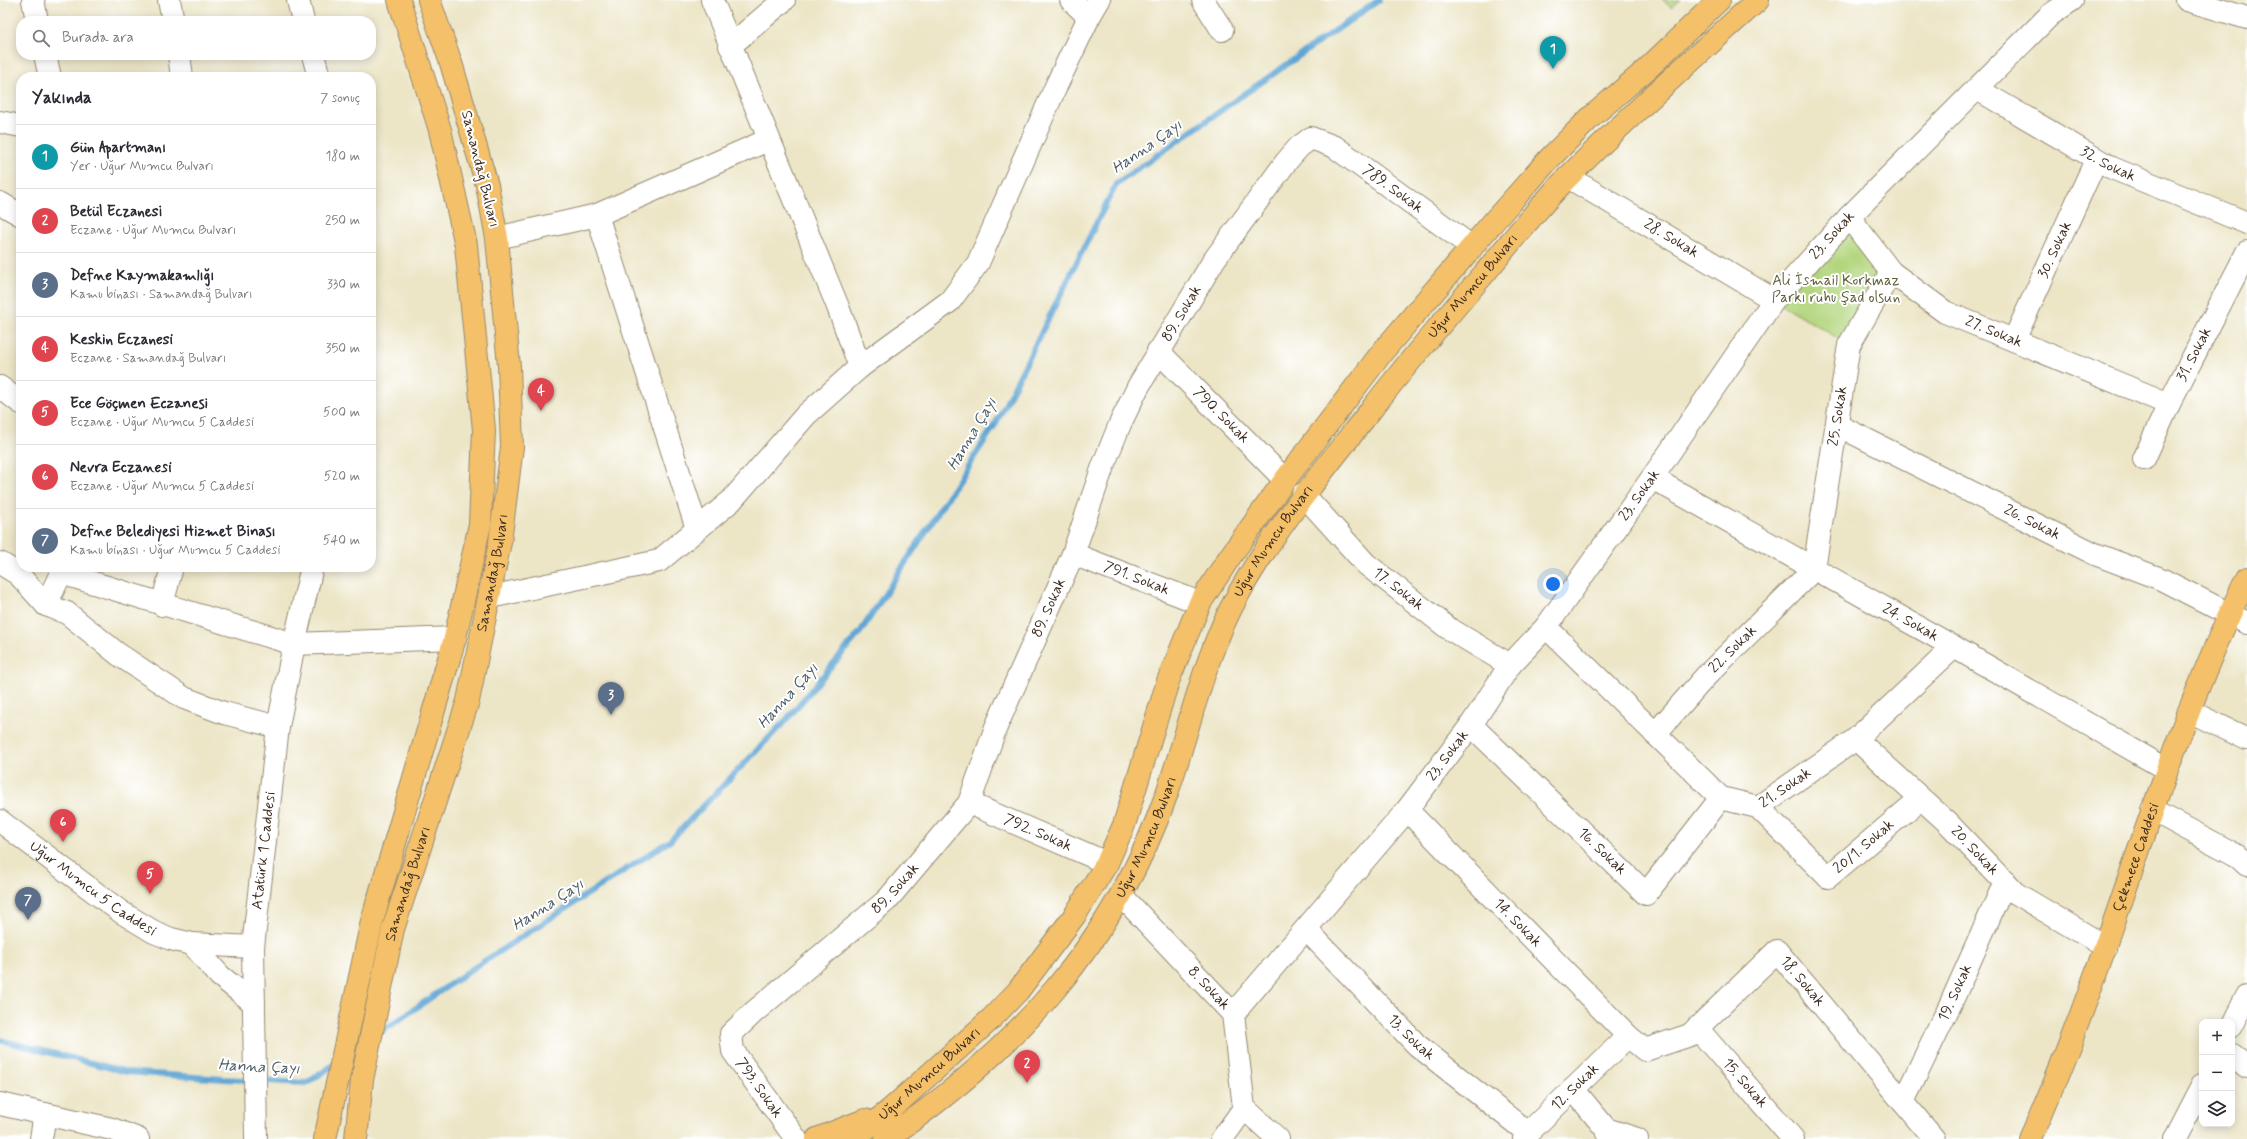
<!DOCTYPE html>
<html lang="tr">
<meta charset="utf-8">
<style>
body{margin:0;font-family:Mynerve,sans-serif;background:#f7f7f7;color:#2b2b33}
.controls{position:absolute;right:12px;bottom:12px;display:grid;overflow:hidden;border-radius:8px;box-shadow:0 2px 10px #0003}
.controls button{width:36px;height:36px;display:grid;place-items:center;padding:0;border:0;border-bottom:1px solid #e1e1e2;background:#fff;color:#2b2b33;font:20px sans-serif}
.you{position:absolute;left:1553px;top:584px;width:14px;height:14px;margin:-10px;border:3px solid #fff;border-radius:50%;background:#1a73e8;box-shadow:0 0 0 6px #1a73e833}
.badge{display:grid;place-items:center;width:26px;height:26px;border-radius:50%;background:#db2777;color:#fff;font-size:13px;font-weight:700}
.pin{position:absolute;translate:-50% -33px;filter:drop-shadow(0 1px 2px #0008)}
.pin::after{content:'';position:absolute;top:21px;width:14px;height:12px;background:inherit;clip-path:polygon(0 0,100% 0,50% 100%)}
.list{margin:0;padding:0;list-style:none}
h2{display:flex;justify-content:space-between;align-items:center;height:52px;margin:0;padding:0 16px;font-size:17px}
h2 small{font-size:13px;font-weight:400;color:#7c7c81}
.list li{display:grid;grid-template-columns:26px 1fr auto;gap:12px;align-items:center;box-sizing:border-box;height:64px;padding:0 16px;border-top:1px solid #e1e1e2}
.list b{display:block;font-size:15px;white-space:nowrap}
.list p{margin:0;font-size:13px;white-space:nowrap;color:#7c7c81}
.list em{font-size:13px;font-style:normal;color:#7c7c81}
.icon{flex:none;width:22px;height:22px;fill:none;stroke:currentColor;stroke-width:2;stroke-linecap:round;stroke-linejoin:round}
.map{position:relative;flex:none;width:2247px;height:1139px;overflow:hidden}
.search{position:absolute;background:#fff;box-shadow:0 2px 10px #0003;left:16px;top:16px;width:360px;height:44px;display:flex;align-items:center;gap:10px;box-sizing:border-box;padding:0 14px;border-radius:16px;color:#7c7c81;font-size:15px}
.panel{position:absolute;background:#fff;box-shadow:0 2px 10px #0003;left:16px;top:72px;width:360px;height:500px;border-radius:16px}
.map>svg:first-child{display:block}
.green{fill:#b2d57d;stroke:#76804e}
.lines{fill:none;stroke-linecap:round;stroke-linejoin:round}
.stream{stroke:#5da5d4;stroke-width:6}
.minor-casing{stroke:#948872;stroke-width:24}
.major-casing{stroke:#948872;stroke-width:24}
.highway-casing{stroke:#948872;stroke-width:24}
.minor{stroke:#fff;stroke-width:22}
.major{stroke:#f4c16a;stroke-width:22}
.highway{stroke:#f4c16a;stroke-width:22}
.labels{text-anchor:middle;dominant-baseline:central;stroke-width:4;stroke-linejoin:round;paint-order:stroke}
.street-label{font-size:15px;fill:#3b2a1e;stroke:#fff}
.park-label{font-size:15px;fill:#5f5d3a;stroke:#fff}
.water-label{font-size:16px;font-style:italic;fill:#495b67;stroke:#fff}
</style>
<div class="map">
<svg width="2247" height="1139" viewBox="0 0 2247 1139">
<rect width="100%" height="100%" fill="#fff"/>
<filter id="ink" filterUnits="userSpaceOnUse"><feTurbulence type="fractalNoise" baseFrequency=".025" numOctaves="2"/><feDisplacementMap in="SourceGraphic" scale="8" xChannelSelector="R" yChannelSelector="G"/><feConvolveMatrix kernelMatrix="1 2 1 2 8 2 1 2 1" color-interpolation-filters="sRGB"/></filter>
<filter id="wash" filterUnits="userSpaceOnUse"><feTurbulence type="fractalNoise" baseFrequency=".012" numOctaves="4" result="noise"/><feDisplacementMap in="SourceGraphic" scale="16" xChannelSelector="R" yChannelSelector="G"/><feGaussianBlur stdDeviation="0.9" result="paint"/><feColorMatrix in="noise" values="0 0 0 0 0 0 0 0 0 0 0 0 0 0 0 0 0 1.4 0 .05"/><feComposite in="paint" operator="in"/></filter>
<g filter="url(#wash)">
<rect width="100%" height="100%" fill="#ece5c6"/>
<!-- green -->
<g class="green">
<path d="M1662,0H1680L1672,8Z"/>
<path d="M1849,217L1891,272L1849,345L1774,300Z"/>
</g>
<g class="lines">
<!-- stream -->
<g class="stream">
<path d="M377,1035L472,969L670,841L787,719L861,631L996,423L1116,184L1379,0"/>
<path d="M0,1040L127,1072L223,1079L307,1083L335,1064"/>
</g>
</g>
</g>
<g filter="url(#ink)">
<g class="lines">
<!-- minor casing -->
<g class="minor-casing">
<g id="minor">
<path d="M33,0L37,21"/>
<path d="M169,0L173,21"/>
<path d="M298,0L303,21"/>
<path d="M712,0L838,307L860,367"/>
<path d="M1071,0L1089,17"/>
<path d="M1203,0L1222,30"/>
<path d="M2187,0L2247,18"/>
<path d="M730,46L784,0"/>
<path d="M45,55L50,77"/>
<path d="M179,55L182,77"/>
<path d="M313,55L319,77"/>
<path id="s1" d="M1977,89L2112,168L2247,223"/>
<path d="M0,122L21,126"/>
<path id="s2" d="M1568,177L1774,300"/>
<path d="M0,203L21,215"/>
<path d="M597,215L697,529"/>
<path id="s3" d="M1849,217L1891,272L1945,312L2169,404"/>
<path d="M497,238L597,215L768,140"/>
<path id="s4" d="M2014,340L2096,160"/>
<path id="s5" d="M1158,351L1285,480"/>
<path d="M0,387L21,403"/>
<path id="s6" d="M1837,425L2095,554L2161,579L2247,623"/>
<path id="s7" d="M2144,459L2169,404L2247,252"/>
<path id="s8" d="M1652,478L1954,647L2166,769"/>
<path id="s9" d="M1303,494L1366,564L1448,628L1510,665"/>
<path id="s10" d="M1073,554L1200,603"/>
<path d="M0,563L18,574L46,605L61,573L294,644L455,638"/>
<path d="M490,597L659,561L731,501L806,415L860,367L950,301L978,263L1057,84L1089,17L1099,0"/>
<path d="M46,605L67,613L118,654L184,698L224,713L278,727"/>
<path d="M162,605L172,567"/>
<path id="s11" d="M1546,627L1721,798L1758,807L1856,739L1954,647"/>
<path d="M2189,711L2247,739"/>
<path id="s12" d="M1471,725L1646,894L1721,798"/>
<path id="s13" d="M1655,734L1706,676L1814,569L1849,345L1891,272"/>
<path id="s14" d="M1856,739L1948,823L2015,893L2106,947"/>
<path id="s15" d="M969,803L1107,863"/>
<path id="s16" d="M1758,807L1828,877L1920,799"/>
<path id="s17" d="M1407,810L1628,1036L1645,1050L1690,1035L1777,951L1934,1139"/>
<path d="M2152,810L2236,855L2247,865"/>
<path id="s18" d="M0,821L121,912L154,932L171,939L192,944L253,947"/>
<path id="s19" d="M1121,895L1233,1014L1244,1108L1278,1139"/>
<path id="s20" d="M1306,929L1417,1045L1528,1133"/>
<path d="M192,944L220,976L254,1003"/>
<path id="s21" d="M1233,1014L1407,810L1471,725L1510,665L1546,627L1652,478L1774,300L1849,217L2050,15L2072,0"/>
<path d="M2232,1026L2247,996"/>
<path id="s22" d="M1697,1028L1793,1139"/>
<path d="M2232,1055L2247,1067"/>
<path d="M1573,1089L1606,1129L1611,1139"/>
<path id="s23" d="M1903,1102L1951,1003L2005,882"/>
<path d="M0,1104L112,1129L138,1139"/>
<path d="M1606,1129L1637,1139"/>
<path d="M41,1139L45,1114"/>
<path id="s24" d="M256,1139L253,947L278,727L294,644L312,567"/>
<path id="s25" d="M796,1139L733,1051L731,1034L754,1012L887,900L969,803L996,727L1073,554L1103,466L1120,424L1138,387L1214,260L1286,162L1299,147L1311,138L1335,147L1472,247"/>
<path d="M1222,1139L1244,1108"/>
<path id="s26" d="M1524,1139L1528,1133L1628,1036"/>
<path d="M2174,1139L2202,1085"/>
</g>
</g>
<!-- major casing -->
<g class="major-casing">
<g id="major">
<path d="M817,1139L865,1120"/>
<path id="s27" d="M850,1139L866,1129L890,1110L991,1019L1018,991L1075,915L1107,863L1124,825L1168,681L1200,603L1229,558L1285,480L1383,351L1494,221L1549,159L1590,118L1647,69L1719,0"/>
<path id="s28" d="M886,1139C1015,1051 1115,942 1167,793C1190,727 1204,655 1239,593C1275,529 1322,472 1367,415C1404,367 1444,320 1484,274C1512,240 1540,205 1571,174C1631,114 1695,57 1758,0"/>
<path id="s29" d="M2030,1139C2113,956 2158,758 2247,578"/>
</g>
</g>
<!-- highway casing -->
<g class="highway-casing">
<g id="highway">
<path d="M325,1139L372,921L455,638L480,524L484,430L466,245L440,130L399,0"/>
<path id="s30" d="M356,1139L362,1080L393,929L468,701L500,542L512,447L509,366L497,238L487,185L451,63L429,0"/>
</g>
</g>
<!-- minor -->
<use href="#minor" class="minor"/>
<!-- major -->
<use href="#major" class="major"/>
<!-- highway -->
<use href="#highway" class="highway"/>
</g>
</g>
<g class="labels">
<!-- street labels -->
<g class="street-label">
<text stroke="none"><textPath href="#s1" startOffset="151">32. Sokak</textPath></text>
<text transform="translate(480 169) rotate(76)">Samandağ Bulvarı</text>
<text stroke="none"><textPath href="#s25" startOffset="1309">789. Sokak</textPath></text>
<text stroke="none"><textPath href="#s21" startOffset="984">23. Sokak</textPath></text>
<text stroke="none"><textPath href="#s2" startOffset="120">28. Sokak</textPath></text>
<text stroke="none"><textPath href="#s4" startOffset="99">30. Sokak</textPath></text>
<text stroke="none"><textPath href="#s28" startOffset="1053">Uğur Mumcu Bulvarı</textPath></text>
<text stroke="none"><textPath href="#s25" startOffset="993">89. Sokak</textPath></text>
<text stroke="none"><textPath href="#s3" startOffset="189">27. Sokak</textPath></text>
<text stroke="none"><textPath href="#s7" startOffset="116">31. Sokak</textPath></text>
<text stroke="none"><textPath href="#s5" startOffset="90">790. Sokak</textPath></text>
<text stroke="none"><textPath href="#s13" startOffset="384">25. Sokak</textPath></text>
<text stroke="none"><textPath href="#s21" startOffset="660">23. Sokak</textPath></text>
<text stroke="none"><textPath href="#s6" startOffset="218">26. Sokak</textPath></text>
<text stroke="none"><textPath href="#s28" startOffset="729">Uğur Mumcu Bulvarı</textPath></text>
<text stroke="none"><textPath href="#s30" startOffset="584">Samandağ Bulvarı</textPath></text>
<text stroke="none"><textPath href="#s10" startOffset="68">791. Sokak</textPath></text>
<text stroke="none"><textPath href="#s9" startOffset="135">17. Sokak</textPath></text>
<text stroke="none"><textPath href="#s25" startOffset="669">89. Sokak</textPath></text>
<text stroke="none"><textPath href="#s8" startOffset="296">24. Sokak</textPath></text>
<text stroke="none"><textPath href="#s13" startOffset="115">22. Sokak</textPath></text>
<text stroke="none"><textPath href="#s21" startOffset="336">23. Sokak</textPath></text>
<text stroke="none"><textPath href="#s11" startOffset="316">21. Sokak</textPath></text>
<text stroke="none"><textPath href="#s15" startOffset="75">792. Sokak</textPath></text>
<text stroke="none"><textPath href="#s28" startOffset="405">Uğur Mumcu Bulvarı</textPath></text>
<text stroke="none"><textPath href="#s16" startOffset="146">20/1. Sokak</textPath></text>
<text stroke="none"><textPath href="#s24" startOffset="289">Atatürk 1 Caddesi</textPath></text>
<text stroke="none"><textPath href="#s14" startOffset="163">20. Sokak</textPath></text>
<text stroke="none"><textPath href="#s12" startOffset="182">16. Sokak</textPath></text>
<text stroke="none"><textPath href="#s29" startOffset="301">Çekmece Caddesi</textPath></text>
<text stroke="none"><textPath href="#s30" startOffset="261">Samandağ Bulvarı</textPath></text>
<text stroke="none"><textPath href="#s18" startOffset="115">Uğur Mumcu 5 Caddesi</textPath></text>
<text stroke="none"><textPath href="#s25" startOffset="345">89. Sokak</textPath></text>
<text stroke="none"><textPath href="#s17" startOffset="158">14. Sokak</textPath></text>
<text stroke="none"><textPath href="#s17" startOffset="546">18. Sokak</textPath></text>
<text stroke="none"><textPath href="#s19" startOffset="128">8. Sokak</textPath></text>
<text stroke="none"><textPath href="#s23" startOffset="121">19. Sokak</textPath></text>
<text stroke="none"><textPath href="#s20" startOffset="151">13. Sokak</textPath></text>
<text stroke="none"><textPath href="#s27" startOffset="103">Uğur Mumcu Bulvarı</textPath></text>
<text stroke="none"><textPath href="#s22" startOffset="73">15. Sokak</textPath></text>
<text stroke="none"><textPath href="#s26" startOffset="73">12. Sokak</textPath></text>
<text transform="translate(759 1088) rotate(55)">793. Sokak</text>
</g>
<!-- park labels -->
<g class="park-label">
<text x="1836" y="281">Ali İsmail Korkmaz<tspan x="1836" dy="17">Parkı ruhu şad olsun</tspan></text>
</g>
<!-- water labels -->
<g class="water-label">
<text transform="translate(1147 147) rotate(-35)">Hanna Çayı</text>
<text transform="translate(972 434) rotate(-59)">Hanna Çayı</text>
<text transform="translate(788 696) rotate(-48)">Hanna Çayı</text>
<text transform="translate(548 905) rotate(-33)">Hanna Çayı</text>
<text transform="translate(259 1067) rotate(3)">Hanna Çayı</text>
</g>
</g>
</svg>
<div class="controls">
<button>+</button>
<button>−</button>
<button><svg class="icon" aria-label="layers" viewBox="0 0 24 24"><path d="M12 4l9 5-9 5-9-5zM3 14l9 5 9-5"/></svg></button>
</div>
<div class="you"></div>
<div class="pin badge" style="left:1553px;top:69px;background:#0f9aa8">1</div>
<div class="pin badge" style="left:1027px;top:1083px;background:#e0444e">2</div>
<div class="pin badge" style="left:611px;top:715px;background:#5c6f8a">3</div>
<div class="pin badge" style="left:541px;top:411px;background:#e0444e">4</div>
<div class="pin badge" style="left:150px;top:894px;background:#e0444e">5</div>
<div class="pin badge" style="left:63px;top:842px;background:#e0444e">6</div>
<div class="pin badge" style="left:28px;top:920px;background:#5c6f8a">7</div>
<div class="search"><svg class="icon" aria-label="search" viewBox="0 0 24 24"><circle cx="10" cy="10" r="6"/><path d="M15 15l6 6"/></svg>Burada ara</div>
<section class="panel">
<h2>Yakında<small>7 sonuç</small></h2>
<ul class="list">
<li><span class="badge" style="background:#0f9aa8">1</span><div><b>Gün Apartmanı</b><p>Yer · Uğur Mumcu Bulvarı</p></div><em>180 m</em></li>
<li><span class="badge" style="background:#e0444e">2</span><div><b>Betül Eczanesi</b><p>Eczane · Uğur Mumcu Bulvarı</p></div><em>250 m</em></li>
<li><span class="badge" style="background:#5c6f8a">3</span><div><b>Defne Kaymakamlığı</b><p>Kamu binası · Samandağ Bulvarı</p></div><em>330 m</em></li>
<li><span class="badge" style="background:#e0444e">4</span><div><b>Keskin Eczanesi</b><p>Eczane · Samandağ Bulvarı</p></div><em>350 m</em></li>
<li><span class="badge" style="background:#e0444e">5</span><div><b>Ece Göçmen Eczanesi</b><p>Eczane · Uğur Mumcu 5 Caddesi</p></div><em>500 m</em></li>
<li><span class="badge" style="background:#e0444e">6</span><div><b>Nevra Eczanesi</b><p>Eczane · Uğur Mumcu 5 Caddesi</p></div><em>520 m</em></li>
<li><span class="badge" style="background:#5c6f8a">7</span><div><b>Defne Belediyesi Hizmet Binası</b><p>Kamu binası · Uğur Mumcu 5 Caddesi</p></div><em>540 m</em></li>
</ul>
</section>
</div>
